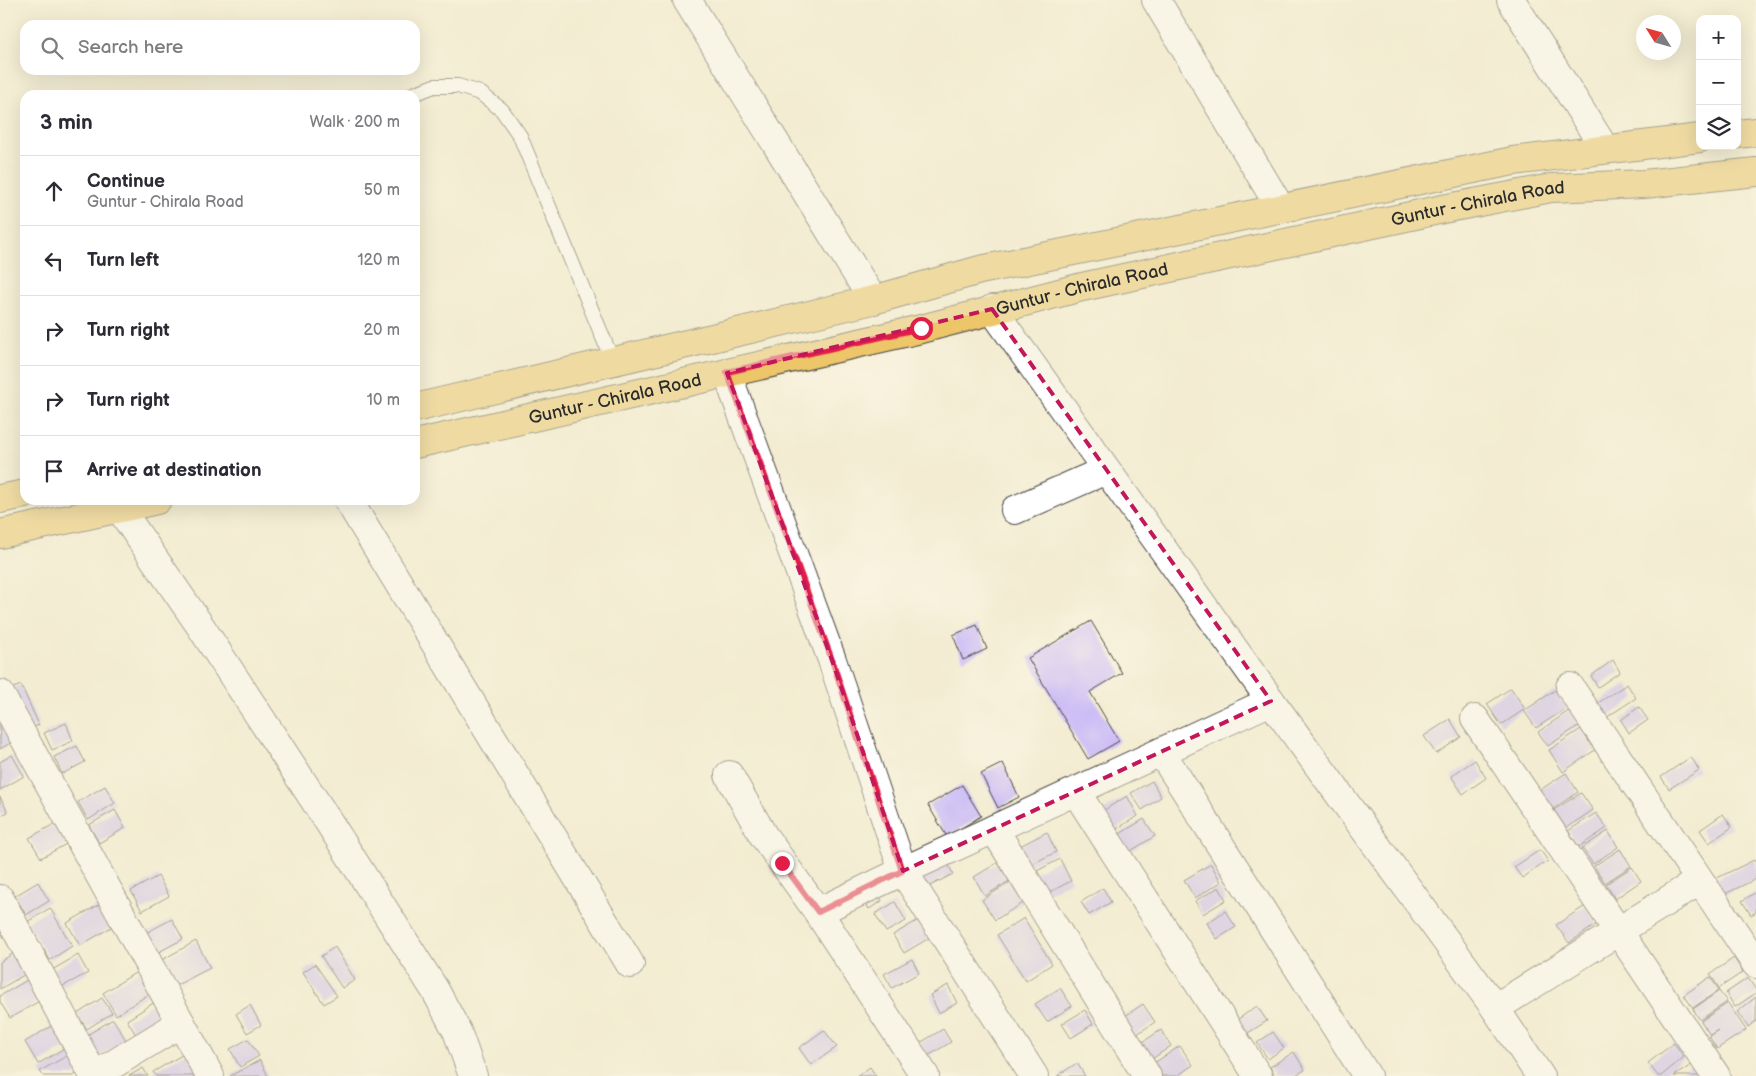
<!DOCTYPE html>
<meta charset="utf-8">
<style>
body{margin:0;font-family:"Balsamiq Sans",sans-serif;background:#f7f7f7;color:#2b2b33}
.controls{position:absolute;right:15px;top:15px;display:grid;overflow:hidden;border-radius:10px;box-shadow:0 5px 20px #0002}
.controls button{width:45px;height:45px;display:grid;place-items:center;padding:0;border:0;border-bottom:1px solid #e1e1e2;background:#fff;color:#2b2b33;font:25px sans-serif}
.compass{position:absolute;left:1636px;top:15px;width:45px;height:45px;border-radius:50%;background:#fff;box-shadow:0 5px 20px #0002;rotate:307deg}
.stop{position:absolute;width:15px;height:15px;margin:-11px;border:4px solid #e11d48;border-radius:50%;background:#fff}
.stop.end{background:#e11d48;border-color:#fff;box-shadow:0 1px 5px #0008}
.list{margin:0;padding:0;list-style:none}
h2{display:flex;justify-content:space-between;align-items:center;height:65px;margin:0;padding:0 20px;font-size:21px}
h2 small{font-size:16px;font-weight:400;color:#7c7c81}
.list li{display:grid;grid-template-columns:32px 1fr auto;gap:15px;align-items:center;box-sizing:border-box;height:70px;padding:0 20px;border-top:1px solid #e1e1e2}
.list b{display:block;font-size:19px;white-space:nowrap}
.list p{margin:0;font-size:16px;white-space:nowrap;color:#7c7c81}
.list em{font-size:16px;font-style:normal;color:#7c7c81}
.icon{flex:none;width:28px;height:28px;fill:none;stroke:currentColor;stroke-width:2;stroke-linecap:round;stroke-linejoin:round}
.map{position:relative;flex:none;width:1756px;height:1076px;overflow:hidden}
.search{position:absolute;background:#fff;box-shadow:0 5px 20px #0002;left:20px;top:20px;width:400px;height:55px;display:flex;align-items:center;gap:12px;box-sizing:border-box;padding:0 18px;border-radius:15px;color:#7c7c81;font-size:19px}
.panel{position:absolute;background:#fff;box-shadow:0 5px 20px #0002;left:20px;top:90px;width:400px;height:415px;border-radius:15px}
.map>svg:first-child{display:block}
.building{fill:#c7b8f7}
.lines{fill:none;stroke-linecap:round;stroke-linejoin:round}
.service-casing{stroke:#494844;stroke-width:16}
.minor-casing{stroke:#494844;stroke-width:30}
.primary-casing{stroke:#494844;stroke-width:30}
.service{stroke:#fff;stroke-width:14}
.minor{stroke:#fff;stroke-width:28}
.primary{stroke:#ecc669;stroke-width:28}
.route{stroke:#e11d48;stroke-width:6}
.marked{fill:none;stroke:#c2185b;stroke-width:4;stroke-dasharray:10 6;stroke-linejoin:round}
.labels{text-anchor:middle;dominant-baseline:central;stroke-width:4;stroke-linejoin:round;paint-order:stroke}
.street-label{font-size:18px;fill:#2b2b2b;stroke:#fcf5e5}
</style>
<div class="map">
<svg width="1756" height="1076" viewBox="0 0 1756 1076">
<rect width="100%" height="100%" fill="#fcf5e5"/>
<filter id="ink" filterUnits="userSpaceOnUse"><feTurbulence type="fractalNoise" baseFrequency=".02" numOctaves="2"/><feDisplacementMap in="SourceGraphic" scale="10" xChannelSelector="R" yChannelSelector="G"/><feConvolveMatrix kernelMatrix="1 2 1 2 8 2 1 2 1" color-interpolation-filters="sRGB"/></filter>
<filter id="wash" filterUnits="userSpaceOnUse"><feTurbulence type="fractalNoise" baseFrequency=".0096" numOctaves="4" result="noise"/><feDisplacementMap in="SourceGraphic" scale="20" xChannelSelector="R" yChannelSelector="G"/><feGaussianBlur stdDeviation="1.12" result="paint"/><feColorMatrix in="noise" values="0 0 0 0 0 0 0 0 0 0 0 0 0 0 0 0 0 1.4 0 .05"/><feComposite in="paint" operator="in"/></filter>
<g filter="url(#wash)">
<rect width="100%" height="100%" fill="#f3ecd2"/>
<g id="blocks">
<!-- building -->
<g class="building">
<path d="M1091,621L1122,673L1090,692L1119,741L1088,759L1028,658Z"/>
<path d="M977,625L987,649L963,660L953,635Z"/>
<path d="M1613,660L1620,672L1598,687L1591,676Z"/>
<path d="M1627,684L1636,698L1604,719L1595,705Z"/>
<path d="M21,685L39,725L30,728L13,688Z"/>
<path d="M1511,688L1525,709L1501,725L1487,704Z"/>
<path d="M1555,690L1567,708L1536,728L1524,711Z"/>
<path d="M1639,707L1648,720L1629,733L1621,720Z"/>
<path d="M1570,710L1580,725L1548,746L1538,732Z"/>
<path d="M0,713L16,740L0,749Z"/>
<path d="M1450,719L1461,737L1436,754L1424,736Z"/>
<path d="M66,723L73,741L52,750L44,733Z"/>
<path d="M1581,729L1595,750L1563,772L1549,750Z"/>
<path d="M77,746L85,762L62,774L54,757Z"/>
<path d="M12,755L24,776L0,790V762Z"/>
<path d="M1691,757L1699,770L1669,789L1661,777Z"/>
<path d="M1475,760L1486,778L1463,794L1451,776Z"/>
<path d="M1003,763L1019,797L998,808L981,774Z"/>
<path d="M1566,773L1578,792L1553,809L1540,790Z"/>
<path d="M1152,781L1161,797L1142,810L1131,793Z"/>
<path d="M962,785L981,816L947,837L928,805Z"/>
<path d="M105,786L115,803L88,820L78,802Z"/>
<path d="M1581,793L1593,810L1566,828L1554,810Z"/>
<path d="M1127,796L1138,816L1113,831L1101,812Z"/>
<path d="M0,797L8,812L0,816Z"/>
<path d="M115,810L125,828L99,843L89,825Z"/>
<path d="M1596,813L1607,828L1579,847L1568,831Z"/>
<path d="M1723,814L1732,827L1709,843L1700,830Z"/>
<path d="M1144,819L1155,836L1129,852L1118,835Z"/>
<path d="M56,823L68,843L41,858L29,838Z"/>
<path d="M1608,831L1618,847L1593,864L1582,848Z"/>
<path d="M1047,832L1056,852L1030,865L1020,846Z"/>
<path d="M1620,849L1631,866L1605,883L1594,866Z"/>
<path d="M1540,850L1548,861L1522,878L1514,867Z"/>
<path d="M1060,859L1071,881L1046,894L1035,872Z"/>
<path d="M946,860L953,874L926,888L919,874Z"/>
<path d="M1002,860L1014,878L985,896L974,877Z"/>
<path d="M1754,860L1756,863V879L1723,895L1715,879Z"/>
<path d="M1211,864L1221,882L1195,898L1184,880Z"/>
<path d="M1632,867L1641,881L1615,899L1606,884Z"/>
<path d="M158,876L169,896L142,911L131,891Z"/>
<path d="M38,882L49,901L26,915L15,896Z"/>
<path d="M1010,882L1023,903L995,920L982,900Z"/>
<path d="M1219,887L1226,900L1203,914L1195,901Z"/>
<path d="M1103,888L1111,902L1089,915L1081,902Z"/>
<path d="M876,891L882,901L869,909L863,899Z"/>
<path d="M1756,892V912L1751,915L1742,901Z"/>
<path d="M895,902L906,921L886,932L875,914Z"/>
<path d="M100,904L113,926L80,946L67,923Z"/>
<path d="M1585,906L1597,924L1569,943L1556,925Z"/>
<path d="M50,908L72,946L50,960L27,922Z"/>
<path d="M1225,911L1236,927L1217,939L1207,923Z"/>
<path d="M1024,918L1052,964L1026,981L997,935Z"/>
<path d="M172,919L183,939L153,955L142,935Z"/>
<path d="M920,919L931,937L904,953L893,935Z"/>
<path d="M196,941L210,968L173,987L160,961Z"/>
<path d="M335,947L355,980L342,988L321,956Z"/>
<path d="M17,951L29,972L0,989V962Z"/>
<path d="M78,955L88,973L61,987L52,970Z"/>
<path d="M1734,958L1743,972L1719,988L1710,974Z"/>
<path d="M912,959L919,973L892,988L884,974Z"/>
<path d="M315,964L337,996L324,1004L303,972Z"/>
<path d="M143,968L157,989L116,1015L103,993Z"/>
<path d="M1710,977L1719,990L1693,1008L1684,995Z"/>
<path d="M1748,978L1756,990V993L1735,1007L1726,993Z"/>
<path d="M29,979L41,1000L10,1018L0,1002V996Z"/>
<path d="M948,985L957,1003L939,1013L930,995Z"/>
<path d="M1060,988L1072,1006L1047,1022L1035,1004Z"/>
<path d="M1719,991L1727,1002L1700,1020L1693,1009Z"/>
<path d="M1756,997V1021L1748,1027L1737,1012Z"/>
<path d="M102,998L112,1013L87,1029L77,1014Z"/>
<path d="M158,1000L169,1019L138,1038L127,1020Z"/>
<path d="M1728,1003L1746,1030L1717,1049L1709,1036L1718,1030L1710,1035L1701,1021Z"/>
<path d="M1143,1004L1155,1022L1131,1038L1119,1020Z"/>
<path d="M250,1005L261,1025L247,1033L236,1014Z"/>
<path d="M1257,1006L1267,1021L1240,1038L1231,1024Z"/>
<path d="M1085,1010L1093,1024L1071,1038L1062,1024Z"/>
<path d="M113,1019L126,1040L97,1058L84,1037Z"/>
<path d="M58,1022L71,1044L38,1064L25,1042Z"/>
<path d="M943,1029L951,1042L928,1056L920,1043Z"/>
<path d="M824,1030L837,1047L811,1065L799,1048Z"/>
<path d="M1161,1030L1171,1046L1149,1061L1138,1045Z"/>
<path d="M1273,1032L1284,1048L1268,1059L1257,1043Z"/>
<path d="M248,1039L259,1056L240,1067L230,1049Z"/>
<path d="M1674,1043L1684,1057L1661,1076H1658L1648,1063Z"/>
<path d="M1180,1046L1193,1065L1177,1076H1153L1148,1067Z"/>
<path d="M187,1052L200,1076H156L153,1072Z"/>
<path d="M1294,1052L1305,1070L1294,1076H1275L1270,1067Z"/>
<path d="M72,1053L82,1071L73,1076H43L40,1071Z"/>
<path d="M260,1060L268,1076H230Z"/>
<path d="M1077,1063L1085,1076H1057Z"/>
<path d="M1693,1064L1701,1076H1674Z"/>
<path d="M870,1067L876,1076H857Z"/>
<path d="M143,1068L148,1076H129Z"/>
</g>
</g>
</g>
<g filter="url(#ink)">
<use href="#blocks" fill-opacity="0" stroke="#494844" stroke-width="1"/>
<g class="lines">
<!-- service casing -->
<g class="service-casing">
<path id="service" d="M411,95L434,86H458L480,93L502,110L520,136L613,362"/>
</g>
<!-- minor casing -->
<g class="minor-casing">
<g id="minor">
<path d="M687,0L873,300"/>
<path d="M1156,0L1281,209"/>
<path d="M1511,0L1605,149"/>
<path d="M992,309L1271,701L1495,1008L1540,1076"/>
<path d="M727,373L832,660L903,871L1034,1076"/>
<path d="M348,500L630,964"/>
<path d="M120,509L201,627L330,824L435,990L457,1031L473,1076"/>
<path d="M1015,510L1106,470"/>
<path d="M1570,687L1756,964"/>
<path d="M0,694L210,1076"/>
<path d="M1475,719L1716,1076"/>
<path d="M1161,752L1367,1076"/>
<path d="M729,775L763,835L818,912"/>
<path d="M1076,792L1258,1076"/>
<path d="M994,829L1147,1076"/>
<path d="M0,899L94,1076"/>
<path d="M1495,1008L1699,881"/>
<path d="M94,1076L181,1023"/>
<path d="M925,1076L818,912L903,871L1271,701"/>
</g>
</g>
<!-- primary casing -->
<g class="primary-casing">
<g id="primary">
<path d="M1737,134L1756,132"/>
<path d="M415,408L873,300L980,270L1513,161L1700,138"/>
<path id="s1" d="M415,444L921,329L1082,287L1443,209L1551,188L1644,184L1756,172"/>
<path d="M0,499L25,494"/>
<path d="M0,534L157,500"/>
</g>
</g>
<!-- service -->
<use href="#service" class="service"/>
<!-- minor -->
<use href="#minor" class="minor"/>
<!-- primary -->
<use href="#primary" class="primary"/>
</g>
</g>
<g class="lines" filter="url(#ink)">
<!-- route -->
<path class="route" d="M782,863L818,912L902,871L832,660L727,372L921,328"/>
</g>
<!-- marked area -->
<path d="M0 0H1756V1076H0ZM992,309L1271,701L903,871L832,660L727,373Z" fill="#f3ecd2" fill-opacity=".55" fill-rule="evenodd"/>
<path class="marked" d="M992,309L1271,701L903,871L832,660L727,373Z"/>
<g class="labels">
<!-- street labels -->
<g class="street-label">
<text stroke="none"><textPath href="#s1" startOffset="1090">Guntur - Chirala Road</textPath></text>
<text stroke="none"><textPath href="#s1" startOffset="685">Guntur - Chirala Road</textPath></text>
<text stroke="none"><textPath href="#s1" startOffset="205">Guntur - Chirala Road</textPath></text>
</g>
</g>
</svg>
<div class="controls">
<button>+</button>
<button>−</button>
<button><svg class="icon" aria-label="layers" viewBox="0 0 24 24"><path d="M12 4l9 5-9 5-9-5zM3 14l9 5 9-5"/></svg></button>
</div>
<svg class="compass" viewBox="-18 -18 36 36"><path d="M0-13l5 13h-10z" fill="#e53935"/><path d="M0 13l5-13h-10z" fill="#7c7c81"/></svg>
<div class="stop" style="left:921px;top:328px"></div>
<div class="stop end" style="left:782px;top:863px"></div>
<div class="search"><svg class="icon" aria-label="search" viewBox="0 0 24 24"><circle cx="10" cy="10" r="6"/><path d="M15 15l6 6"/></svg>Search here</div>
<section class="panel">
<h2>3 min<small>Walk · 200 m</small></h2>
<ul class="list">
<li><svg class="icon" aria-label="ahead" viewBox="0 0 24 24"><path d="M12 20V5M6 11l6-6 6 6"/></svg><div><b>Continue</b><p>Guntur - Chirala Road</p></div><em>50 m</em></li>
<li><svg class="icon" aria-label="left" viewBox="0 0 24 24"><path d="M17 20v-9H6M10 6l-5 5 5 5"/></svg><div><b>Turn left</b></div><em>120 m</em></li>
<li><svg class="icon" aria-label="right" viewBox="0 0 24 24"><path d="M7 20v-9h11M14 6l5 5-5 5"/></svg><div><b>Turn right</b></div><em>20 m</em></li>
<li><svg class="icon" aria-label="right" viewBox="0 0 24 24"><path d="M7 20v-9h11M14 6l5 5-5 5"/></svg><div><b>Turn right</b></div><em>10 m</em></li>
<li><svg class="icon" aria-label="arrive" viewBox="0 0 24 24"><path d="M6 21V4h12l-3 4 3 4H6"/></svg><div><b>Arrive at destination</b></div></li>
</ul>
</section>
</div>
